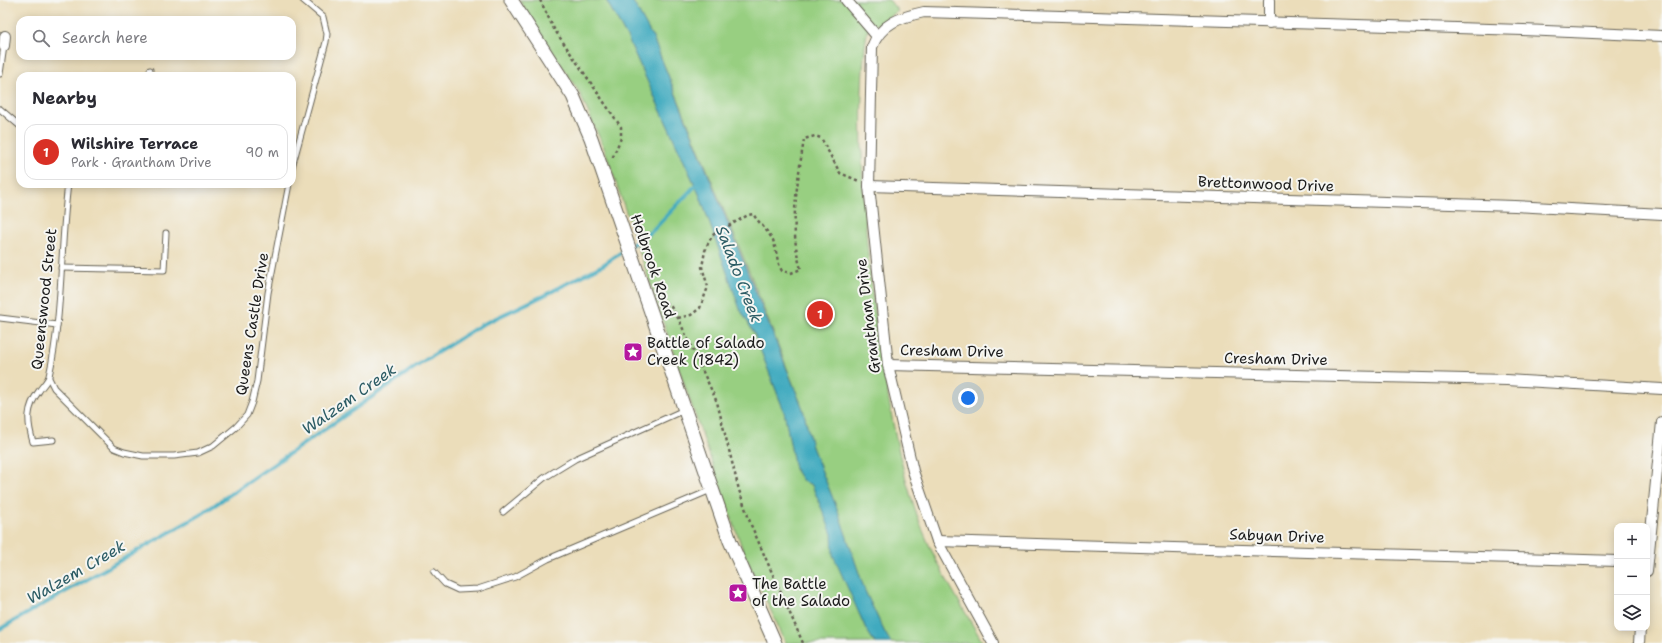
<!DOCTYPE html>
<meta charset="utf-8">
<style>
body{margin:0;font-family:"Shantell Sans",sans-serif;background:#f7f7f7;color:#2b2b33}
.controls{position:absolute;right:12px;bottom:12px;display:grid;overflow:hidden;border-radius:8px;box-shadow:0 2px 10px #0003}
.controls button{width:36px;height:36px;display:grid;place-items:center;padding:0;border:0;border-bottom:1px solid #e1e1e2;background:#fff;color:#2b2b33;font:20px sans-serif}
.you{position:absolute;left:968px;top:398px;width:14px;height:14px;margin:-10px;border:3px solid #fff;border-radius:50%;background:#1a73e8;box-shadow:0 0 0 6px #1a73e833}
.badge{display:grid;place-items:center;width:26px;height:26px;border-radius:50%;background:#d93025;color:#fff;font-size:13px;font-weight:700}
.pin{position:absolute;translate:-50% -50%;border:2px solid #fff;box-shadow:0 1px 4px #0006}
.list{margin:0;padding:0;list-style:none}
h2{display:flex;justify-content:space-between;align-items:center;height:52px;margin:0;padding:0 16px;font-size:17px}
h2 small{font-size:13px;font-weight:400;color:#7c7c81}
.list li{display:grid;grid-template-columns:26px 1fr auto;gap:12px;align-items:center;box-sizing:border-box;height:56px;margin:0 8px 8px;padding:0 8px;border:1px solid #e1e1e2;border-radius:12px}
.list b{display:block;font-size:15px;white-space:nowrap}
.list p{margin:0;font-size:13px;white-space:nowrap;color:#7c7c81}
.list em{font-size:13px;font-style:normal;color:#7c7c81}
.icon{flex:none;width:22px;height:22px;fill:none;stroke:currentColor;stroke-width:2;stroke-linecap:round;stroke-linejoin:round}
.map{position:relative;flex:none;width:1662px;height:643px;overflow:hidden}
.search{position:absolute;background:#fff;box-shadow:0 2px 10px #0003;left:16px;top:16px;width:280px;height:44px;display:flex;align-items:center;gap:10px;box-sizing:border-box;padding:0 14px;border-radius:12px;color:#7c7c81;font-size:15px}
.panel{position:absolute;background:#fff;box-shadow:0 2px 10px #0003;left:16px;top:72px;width:280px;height:116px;border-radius:12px}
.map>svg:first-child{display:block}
.green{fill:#98cf81;stroke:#5a764e}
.water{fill:#3faabf;stroke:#2e636e}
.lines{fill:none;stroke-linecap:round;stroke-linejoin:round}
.stream{stroke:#3faabf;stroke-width:4}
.service-casing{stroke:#646053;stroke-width:7}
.minor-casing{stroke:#646053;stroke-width:12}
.tertiary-casing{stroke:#646053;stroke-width:15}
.path{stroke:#646053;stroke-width:2.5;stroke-dasharray:3 3;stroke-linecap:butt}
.service{stroke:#fff;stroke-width:5}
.minor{stroke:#fff;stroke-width:10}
.tertiary{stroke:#fff;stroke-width:13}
.labels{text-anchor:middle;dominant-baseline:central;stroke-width:4;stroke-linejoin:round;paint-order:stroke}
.street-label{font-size:15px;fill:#1c1c1c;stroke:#f6f6f2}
.poi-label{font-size:15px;fill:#1c1c1c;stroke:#f6f6f2;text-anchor:start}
.water-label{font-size:16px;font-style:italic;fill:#2c5c65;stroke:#f6f6f2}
</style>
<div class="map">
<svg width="1662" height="643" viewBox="0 0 1662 643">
<rect width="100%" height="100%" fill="#f6f6f2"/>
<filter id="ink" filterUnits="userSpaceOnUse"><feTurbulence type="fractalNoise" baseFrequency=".025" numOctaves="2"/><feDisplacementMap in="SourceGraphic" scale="8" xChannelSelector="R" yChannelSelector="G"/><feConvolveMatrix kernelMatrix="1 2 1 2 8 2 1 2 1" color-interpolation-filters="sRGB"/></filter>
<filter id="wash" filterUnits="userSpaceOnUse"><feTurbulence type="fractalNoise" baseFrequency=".012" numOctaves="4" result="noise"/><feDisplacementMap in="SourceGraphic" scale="16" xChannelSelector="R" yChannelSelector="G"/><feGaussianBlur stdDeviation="0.9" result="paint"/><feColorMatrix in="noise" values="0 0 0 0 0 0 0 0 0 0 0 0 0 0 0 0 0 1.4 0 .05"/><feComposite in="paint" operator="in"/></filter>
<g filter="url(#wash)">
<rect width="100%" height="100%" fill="#ebddba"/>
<!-- green -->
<g class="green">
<path d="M519,0H606L628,39L700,196L740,309L754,333L784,411L795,469L803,481L812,485L833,534L834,556L866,629L875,643H786L744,553L687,392L605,150L579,92Z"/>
<path d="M632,0H889L898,11L867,31C861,72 861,113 862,155C864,231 872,307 886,383C894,433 904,483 923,531C939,570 962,606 983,643H891L884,631L865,591L838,511L812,447L803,409L751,276L653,38Z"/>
</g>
<!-- water -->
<path class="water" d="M606,0H632L653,38L803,409L812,447L838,511L865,591L884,631L891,643H875L866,629L833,555L832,534L812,485L803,481L795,469L784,411L754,333L740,309L700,196L628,39Z"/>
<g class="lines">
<!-- stream -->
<path class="stream" d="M0,629L200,515L427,359L481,325L547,294L603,265L652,231L698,183"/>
</g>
</g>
<g filter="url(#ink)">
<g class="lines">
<!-- service casing -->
<g class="service-casing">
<g id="service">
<path d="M0,74L4,46"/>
<path d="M149,76L150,70"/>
<path d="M0,109L20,126"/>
<path d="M292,167L326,42L327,34L323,17L303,0"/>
<path d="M61,268L164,270L166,233"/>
<path d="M0,318L57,325"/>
<path d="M49,378L54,388L114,448L124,452L143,456H174L198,453L213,446L236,427L247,415L252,402L257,381L268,293L289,184"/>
<path d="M53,440L33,442C27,422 26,408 39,391C42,386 48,381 49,376C63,314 60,247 68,184"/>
<path d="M503,512L544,478L575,459L684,410"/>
<path d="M434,572L445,584L458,590L478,589L515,577L548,559L711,490"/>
</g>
</g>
<!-- minor casing -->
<g class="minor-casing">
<g id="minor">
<path d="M846,0L876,35"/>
<path d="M1269,23V0"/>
<path d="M4,46L5,36"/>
<path d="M869,186L1515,206L1662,214"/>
<path d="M888,365L1507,380L1662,389"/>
<path d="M937,541L1617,561"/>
<path d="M1647,571L1662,422"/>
<path d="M993,643L937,541L913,471L888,365L869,186L872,47C881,23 901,17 924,12L1523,30L1662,36"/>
<path d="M1639,643L1640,628"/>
</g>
</g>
<!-- tertiary casing -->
<g class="tertiary-casing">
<path id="tertiary" d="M511,0L573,96L591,138L730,541L775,643"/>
</g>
<!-- path -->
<g class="path">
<path d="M540,0L554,29L621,127V138L612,159"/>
<path d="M661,299L671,307L678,318L717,402L739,490L751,525L803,643"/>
<path d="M678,318L691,315L700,308L708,287L702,267L705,251L709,241L714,234L748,215L753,214C759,223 768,231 773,240C777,251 776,260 782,271L791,273L801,269C788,229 798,180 804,139L815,136L821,138L840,173L859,181"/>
</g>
<!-- service -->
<use href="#service" class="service"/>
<!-- minor -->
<use href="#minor" class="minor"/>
<!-- tertiary -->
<use href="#tertiary" class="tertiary"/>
</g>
</g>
<!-- icons -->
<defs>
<g id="sight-square" transform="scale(1)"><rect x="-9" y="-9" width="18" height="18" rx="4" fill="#b5179e" stroke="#f6f6f2"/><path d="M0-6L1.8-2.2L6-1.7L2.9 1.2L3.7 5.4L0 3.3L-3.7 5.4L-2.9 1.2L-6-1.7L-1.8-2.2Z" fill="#fff"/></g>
</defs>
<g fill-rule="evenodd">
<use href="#sight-square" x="633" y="352"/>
<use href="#sight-square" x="738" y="593"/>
</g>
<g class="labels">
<!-- street labels -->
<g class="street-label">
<text transform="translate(1266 184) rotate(2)">Brettonwood Drive</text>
<text transform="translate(653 266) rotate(71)">Holbrook Road</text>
<text transform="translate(44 299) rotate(-84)">Queenswood Street</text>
<text transform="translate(868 316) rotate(-97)">Grantham Drive</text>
<text transform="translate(252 324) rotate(-81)">Queens Castle Drive</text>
<text transform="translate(952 351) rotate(1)">Cresham Drive</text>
<text transform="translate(1276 359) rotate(1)">Cresham Drive</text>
<text transform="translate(1277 536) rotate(2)">Sabyan Drive</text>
</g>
<!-- poi labels -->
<g class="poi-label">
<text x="647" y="343">Battle of Salado<tspan x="647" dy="17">Creek (1842)</tspan></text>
<text x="752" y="584">The Battle<tspan x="752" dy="17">of the Salado</tspan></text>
</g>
<!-- water labels -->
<g class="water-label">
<text transform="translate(739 274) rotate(69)">Salado Creek</text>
<text transform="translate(349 399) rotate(-35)">Walzem Creek</text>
<text transform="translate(76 572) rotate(-30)">Walzem Creek</text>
</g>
</g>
</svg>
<div class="controls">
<button>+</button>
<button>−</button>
<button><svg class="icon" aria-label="layers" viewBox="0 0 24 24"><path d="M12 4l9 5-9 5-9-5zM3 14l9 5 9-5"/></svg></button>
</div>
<div class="you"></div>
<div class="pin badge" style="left:820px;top:314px">1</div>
<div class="search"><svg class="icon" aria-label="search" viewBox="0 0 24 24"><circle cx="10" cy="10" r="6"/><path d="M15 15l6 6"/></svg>Search here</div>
<section class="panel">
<h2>Nearby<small></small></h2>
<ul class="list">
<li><span class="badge">1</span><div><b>Wilshire Terrace</b><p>Park · Grantham Drive</p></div><em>90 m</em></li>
</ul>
</section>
</div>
